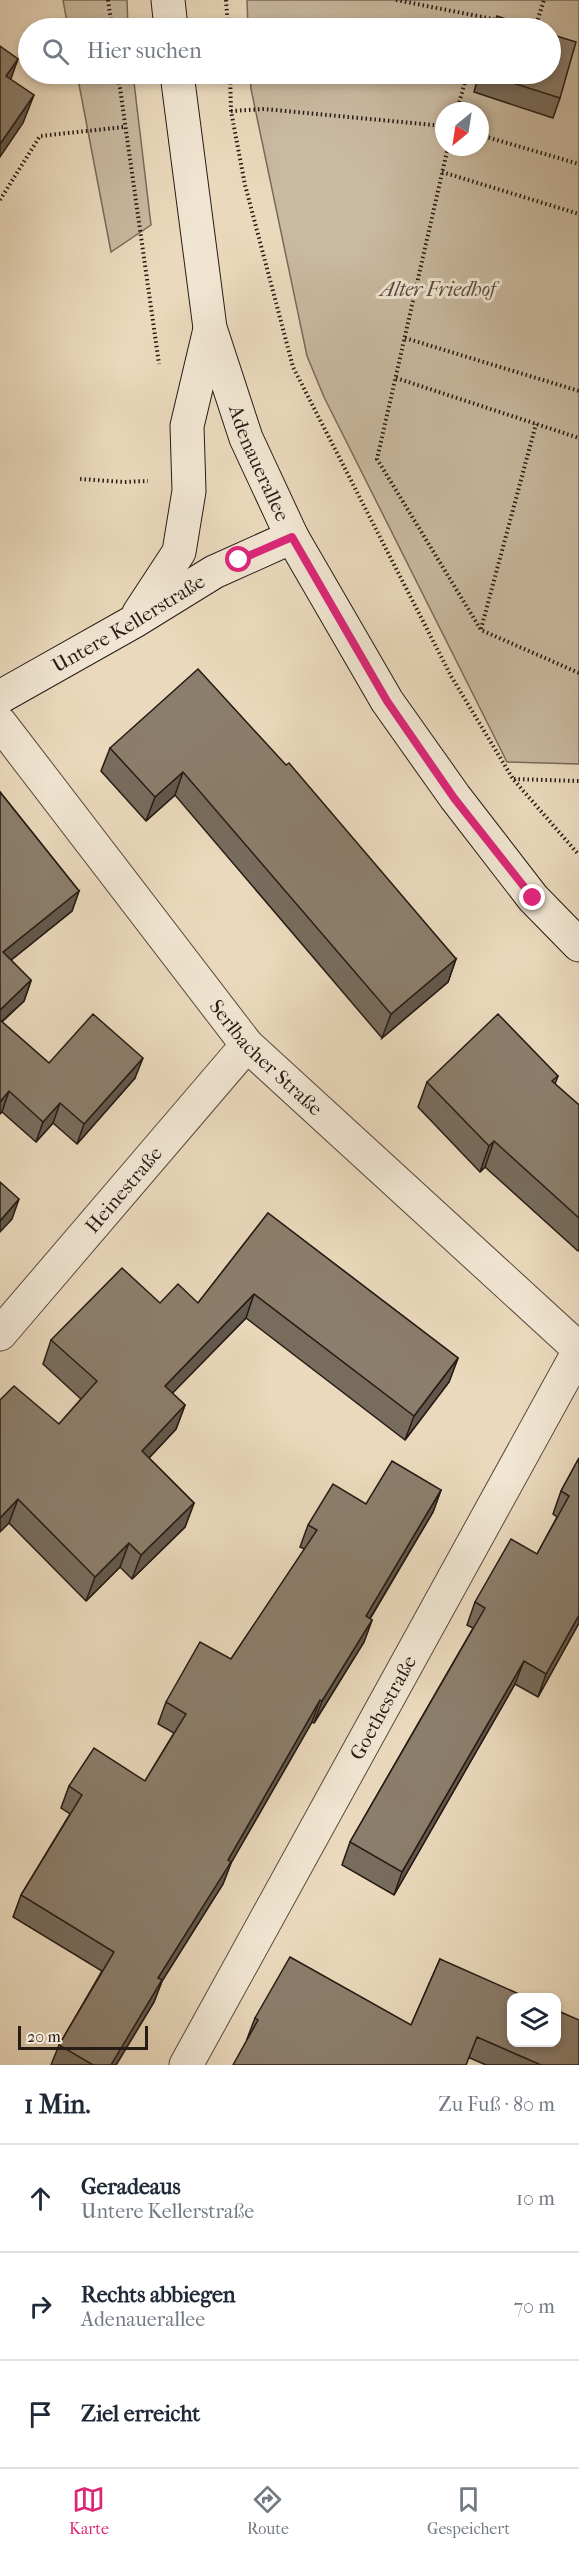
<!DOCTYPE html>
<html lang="de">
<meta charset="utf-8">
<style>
body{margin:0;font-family:"IM FELL French Canon",serif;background:#f2f2f3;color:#1f2937}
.controls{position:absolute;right:18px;bottom:18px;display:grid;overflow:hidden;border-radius:12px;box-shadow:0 3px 9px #0003}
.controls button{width:54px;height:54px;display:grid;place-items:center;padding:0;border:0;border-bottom:2px solid #e0e1e3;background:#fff;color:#1f2937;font:30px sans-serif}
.compass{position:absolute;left:435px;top:102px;width:54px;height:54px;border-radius:50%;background:#fff;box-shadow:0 3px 9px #0003;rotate:210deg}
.scale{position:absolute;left:18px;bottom:15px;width:130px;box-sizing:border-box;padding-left:6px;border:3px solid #261b15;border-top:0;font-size:16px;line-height:21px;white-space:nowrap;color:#261b15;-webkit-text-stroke:4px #f1e6d3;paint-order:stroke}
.stop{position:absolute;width:18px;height:18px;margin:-14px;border:4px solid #db2777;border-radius:50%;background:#fff}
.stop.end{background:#db2777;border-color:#fff;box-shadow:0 2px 6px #0008}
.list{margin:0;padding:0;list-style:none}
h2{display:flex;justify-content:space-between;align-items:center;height:78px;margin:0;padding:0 24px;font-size:26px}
h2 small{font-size:20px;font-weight:400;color:#747a83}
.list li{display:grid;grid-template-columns:39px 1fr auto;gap:18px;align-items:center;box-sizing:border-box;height:108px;padding:0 24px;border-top:2px solid #e0e1e3}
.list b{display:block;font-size:22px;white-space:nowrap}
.list p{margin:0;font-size:20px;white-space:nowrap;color:#747a83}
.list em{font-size:20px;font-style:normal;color:#747a83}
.icon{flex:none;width:33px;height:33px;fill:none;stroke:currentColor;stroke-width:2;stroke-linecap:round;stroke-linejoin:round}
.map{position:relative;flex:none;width:579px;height:2065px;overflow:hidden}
.search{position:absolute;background:#fff;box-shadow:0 3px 9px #0003;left:18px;right:18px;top:18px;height:66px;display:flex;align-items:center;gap:15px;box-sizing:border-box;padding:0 21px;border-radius:33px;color:#747a83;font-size:22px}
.sheet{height:402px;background:#fff}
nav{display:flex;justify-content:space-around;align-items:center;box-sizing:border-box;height:84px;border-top:2px solid #e0e1e3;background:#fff;font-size:16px;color:#747a83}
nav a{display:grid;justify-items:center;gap:3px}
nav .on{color:#db2777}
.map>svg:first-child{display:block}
.green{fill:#c9b9a0;stroke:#786a5a;stroke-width:1.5;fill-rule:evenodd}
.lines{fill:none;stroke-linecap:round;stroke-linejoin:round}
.street-casing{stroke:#574a3f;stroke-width:35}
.secondary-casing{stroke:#261b15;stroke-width:35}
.path{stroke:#261b15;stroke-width:4;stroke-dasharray:1.5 3;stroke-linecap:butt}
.street{stroke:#f1e6d3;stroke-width:33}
.secondary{stroke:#f1e6d3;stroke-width:33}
.wall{fill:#786c5d;stroke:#261b15;stroke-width:1.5}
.shaded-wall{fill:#62584c;stroke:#261b15;stroke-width:1.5}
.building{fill:#8c7e6c;stroke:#261b15;stroke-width:1.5}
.route{stroke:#db2777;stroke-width:8}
.labels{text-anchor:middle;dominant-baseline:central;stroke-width:6;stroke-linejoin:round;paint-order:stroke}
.park-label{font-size:20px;font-style:italic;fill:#574a3f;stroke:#f1e6d3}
.street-label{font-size:20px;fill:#261b15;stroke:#f1e6d3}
</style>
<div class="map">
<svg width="579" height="2065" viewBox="0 0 579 2065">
<rect width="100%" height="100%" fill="#ead9bc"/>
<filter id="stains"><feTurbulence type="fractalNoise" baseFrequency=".00333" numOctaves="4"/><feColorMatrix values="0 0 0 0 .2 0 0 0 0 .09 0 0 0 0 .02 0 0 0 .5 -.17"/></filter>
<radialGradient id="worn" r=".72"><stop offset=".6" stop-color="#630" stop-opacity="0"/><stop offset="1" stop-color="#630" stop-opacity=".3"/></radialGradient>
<!-- green -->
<g class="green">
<path d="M63,0H127L128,28H68Z"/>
<path d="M247,0H579V764L507,762L324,397L307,356L251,89L250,74H550V28H248ZM444,111H480V147H444Z"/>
<path d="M77,74H133L151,225L111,252Z"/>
</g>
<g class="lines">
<!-- street casing -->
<g class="street-casing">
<g id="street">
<path id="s1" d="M0,723L247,1045L579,1349"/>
<path id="s2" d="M0,1334L247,1045"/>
<path id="s3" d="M186,2065L579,1351"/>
</g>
</g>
<!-- secondary casing -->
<g class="secondary-casing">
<g id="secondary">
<path d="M168,0L171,28"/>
<path id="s4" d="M177,74L210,328L246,438L292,537L387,701L455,797L533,898L579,945"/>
<path d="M139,613L179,552L189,491L187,426L210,329"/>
<path id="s5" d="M0,697L133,622L214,572L292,537"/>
</g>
</g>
<!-- path -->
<g class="path">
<path d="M108,0L112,28"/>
<path d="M226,0L228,28"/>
<path d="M396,0L498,20"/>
<path d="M480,28L483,16"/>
<path d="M535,28L544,0"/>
<path d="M118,74L159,364"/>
<path d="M230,74L231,111L245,185L293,367L451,676L513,779L579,855"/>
<path d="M231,111L264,109L444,126"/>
<path d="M457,111L467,74"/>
<path d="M480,135L579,164"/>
<path d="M448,147L377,459L481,630L579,673"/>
<path d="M442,172L579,214"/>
<path d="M0,200L40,136L124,127"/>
<path d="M405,338L579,391"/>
<path d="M396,378L579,438"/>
<path d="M80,479L124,482L148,481"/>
<path d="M481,629L536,424"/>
<path d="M514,779L579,781"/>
</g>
<!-- street -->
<use href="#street" class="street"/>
<!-- secondary -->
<use href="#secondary" class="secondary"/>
</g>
<!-- wall -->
<g class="wall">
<path d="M479,74H550L560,98L553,118L474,92Z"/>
<path d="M110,748L286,765L456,959L448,982L382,1038L175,795L146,821L101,771Z"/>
<path d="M0,792L79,891L72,911L11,960L31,981L24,1001L2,1022L49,1063L135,1078L77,1144L53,1123L36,1142L2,1112Z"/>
<path d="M558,1076L555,1084L579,1105V1250L578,1251L485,1167L480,1172L418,1107L427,1082Z"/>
<path d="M268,1213L458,1358L449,1382L405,1440L246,1318L172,1393L185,1405L176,1429L149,1458L194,1503L185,1527L132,1579L120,1567L86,1601L9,1523L0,1400L59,1424L81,1399L43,1364L51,1340L160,1303H198Z"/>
<path d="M579,1458V1623L538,1697L515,1684L394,1895L342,1865L350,1842L473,1628L467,1625L475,1602L537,1554L557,1517L553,1514L561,1491Z"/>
<path d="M441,1490L433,1512L370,1619L372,1620L364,1642L314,1723L312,1722L231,1863L223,1884L162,1981L154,2002L116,2065H51L59,2045L102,1971L13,1917L21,1895L70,1814L61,1808L69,1786L145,1781L174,1733L158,1724L166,1702L231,1659L305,1549L300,1547L308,1525L366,1504Z"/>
<path d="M440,1959L579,2065H486L470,2058L247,2039L255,2018L411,2025Z"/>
</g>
<!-- shaded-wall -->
<g class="shaded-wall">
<path d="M18,59L8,87L6,76Z"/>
<path d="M34,95L23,123L0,157V144Z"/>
<path d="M183,772L175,795L146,821L155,797Z"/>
<path d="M79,891L72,911L0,969L3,952Z"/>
<path d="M456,959L448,982L382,1038L391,1014Z"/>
<path d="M31,980L24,1001L0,1023V1010Z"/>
<path d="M143,1058L135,1078L77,1144L84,1124Z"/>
<path d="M9,1091L2,1112L0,1114V1102Z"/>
<path d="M60,1103L53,1123L36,1142L43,1122Z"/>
<path d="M494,1141L485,1167L480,1172L489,1146Z"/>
<path d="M19,1199L12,1219L0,1232V1221Z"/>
<path d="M254,1294L246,1318L156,1410L165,1386Z"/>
<path d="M458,1358L449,1382L405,1440L414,1416Z"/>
<path d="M185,1405L176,1429L133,1475L142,1451Z"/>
<path d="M441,1490L433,1512L358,1638L366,1616Z"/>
<path d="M18,1499L9,1523L0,1532V1518Z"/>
<path d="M194,1503L185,1527L132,1579L141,1555Z"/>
<path d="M129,1543L120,1567L86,1601L95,1577Z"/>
<path d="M579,1615V1623L538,1697L546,1674Z"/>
<path d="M372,1620L364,1642L314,1723L322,1701Z"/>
<path d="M524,1661L515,1684L394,1895L402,1872Z"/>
<path d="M320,1700L312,1722L231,1863L223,1884L162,1981L154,2002L116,2065H111L158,1978L228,1860Z"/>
</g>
<!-- building -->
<g class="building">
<path d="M497,16L534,28H493Z"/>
<path d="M550,34L576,42L560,98L484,74H550Z"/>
<path d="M0,46L18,59L6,76L34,95L0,144Z"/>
<path d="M198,669L286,765L289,763L456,959L391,1014L183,772L155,797L110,748Z"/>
<path d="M0,792L79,891L3,952L31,980L0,1010Z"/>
<path d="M93,1014L143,1058L84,1124L60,1103L43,1122L9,1091L0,1102V1020L49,1063Z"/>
<path d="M498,1014L558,1076L552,1081L579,1105V1218L494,1141L489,1146L427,1082Z"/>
<path d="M0,1182L19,1199L0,1221Z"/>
<path d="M268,1213L458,1358L414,1416L254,1294L165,1386L185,1405L142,1451L194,1503L141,1555L129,1543L95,1577L18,1499L0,1518V1400L14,1386L59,1424L97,1381L51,1340L122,1268L160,1303L178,1284L198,1303Z"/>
<path d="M579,1458V1615L546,1674L524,1661L402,1872L350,1842L485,1608L475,1602L511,1539L537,1554L569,1496L561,1491Z"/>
<path d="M392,1461L441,1490L366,1616L372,1620L322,1701L320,1700L228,1860L231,1862L158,1978L162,1980L111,2065H93L59,2045L114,1952L21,1895L82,1795L69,1786L94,1748L145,1781L186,1714L166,1702L200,1642L231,1659L317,1530L308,1525L333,1484L366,1504Z"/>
<path d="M290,1957L411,2025L440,1959L528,1998H512V2043H556V2010L579,2020V2065H541L477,2037L466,2065H233L258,2020L255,2018Z"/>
</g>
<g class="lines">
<!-- route -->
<path class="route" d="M239,560L292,537L387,701L454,798L533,898"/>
</g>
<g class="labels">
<!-- park labels -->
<g class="park-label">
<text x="438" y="289">Alter Friedhof</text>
</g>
<!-- street labels -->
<g class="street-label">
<text stroke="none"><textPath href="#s4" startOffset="400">Adenauerallee</textPath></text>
<text stroke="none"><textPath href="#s5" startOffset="148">Untere Kellerstraße</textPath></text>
<text stroke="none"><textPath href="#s1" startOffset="428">Serlbacher Straße</textPath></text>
<text stroke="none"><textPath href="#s2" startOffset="190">Heinestraße</textPath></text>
<text stroke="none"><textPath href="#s3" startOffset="408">Goethestraße</textPath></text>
</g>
</g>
<rect width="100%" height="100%" filter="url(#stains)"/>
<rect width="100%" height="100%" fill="url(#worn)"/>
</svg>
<div class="controls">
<button><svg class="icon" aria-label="layers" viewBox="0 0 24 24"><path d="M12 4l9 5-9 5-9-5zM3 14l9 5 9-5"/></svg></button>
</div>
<svg class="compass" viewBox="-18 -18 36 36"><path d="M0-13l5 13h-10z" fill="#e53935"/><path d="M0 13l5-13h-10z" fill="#747a83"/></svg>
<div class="scale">20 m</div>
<div class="stop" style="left:239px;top:560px"></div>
<div class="stop end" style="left:533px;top:898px"></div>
<div class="search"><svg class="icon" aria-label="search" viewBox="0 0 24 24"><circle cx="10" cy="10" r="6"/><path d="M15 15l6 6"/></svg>Hier suchen</div>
</div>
<section class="sheet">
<h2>1 Min.<small>Zu Fuß · 80 m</small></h2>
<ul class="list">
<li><svg class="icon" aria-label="ahead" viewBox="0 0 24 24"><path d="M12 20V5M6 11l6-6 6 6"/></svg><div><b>Geradeaus</b><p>Untere Kellerstraße</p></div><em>10 m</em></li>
<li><svg class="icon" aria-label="right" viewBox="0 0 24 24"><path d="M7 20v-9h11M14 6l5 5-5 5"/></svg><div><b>Rechts abbiegen</b><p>Adenauerallee</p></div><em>70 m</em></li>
<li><svg class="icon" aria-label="arrive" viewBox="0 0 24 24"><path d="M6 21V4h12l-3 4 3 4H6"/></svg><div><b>Ziel erreicht</b></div></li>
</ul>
</section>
<nav>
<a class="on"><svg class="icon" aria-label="map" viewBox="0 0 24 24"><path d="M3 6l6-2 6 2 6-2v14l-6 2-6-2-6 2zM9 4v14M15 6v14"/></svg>Karte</a>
<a><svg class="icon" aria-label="directions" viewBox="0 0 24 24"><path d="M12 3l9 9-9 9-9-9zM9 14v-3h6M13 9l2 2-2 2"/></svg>Route</a>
<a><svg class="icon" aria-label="saved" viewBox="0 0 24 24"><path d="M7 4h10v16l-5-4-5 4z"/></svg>Gespeichert</a>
</nav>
